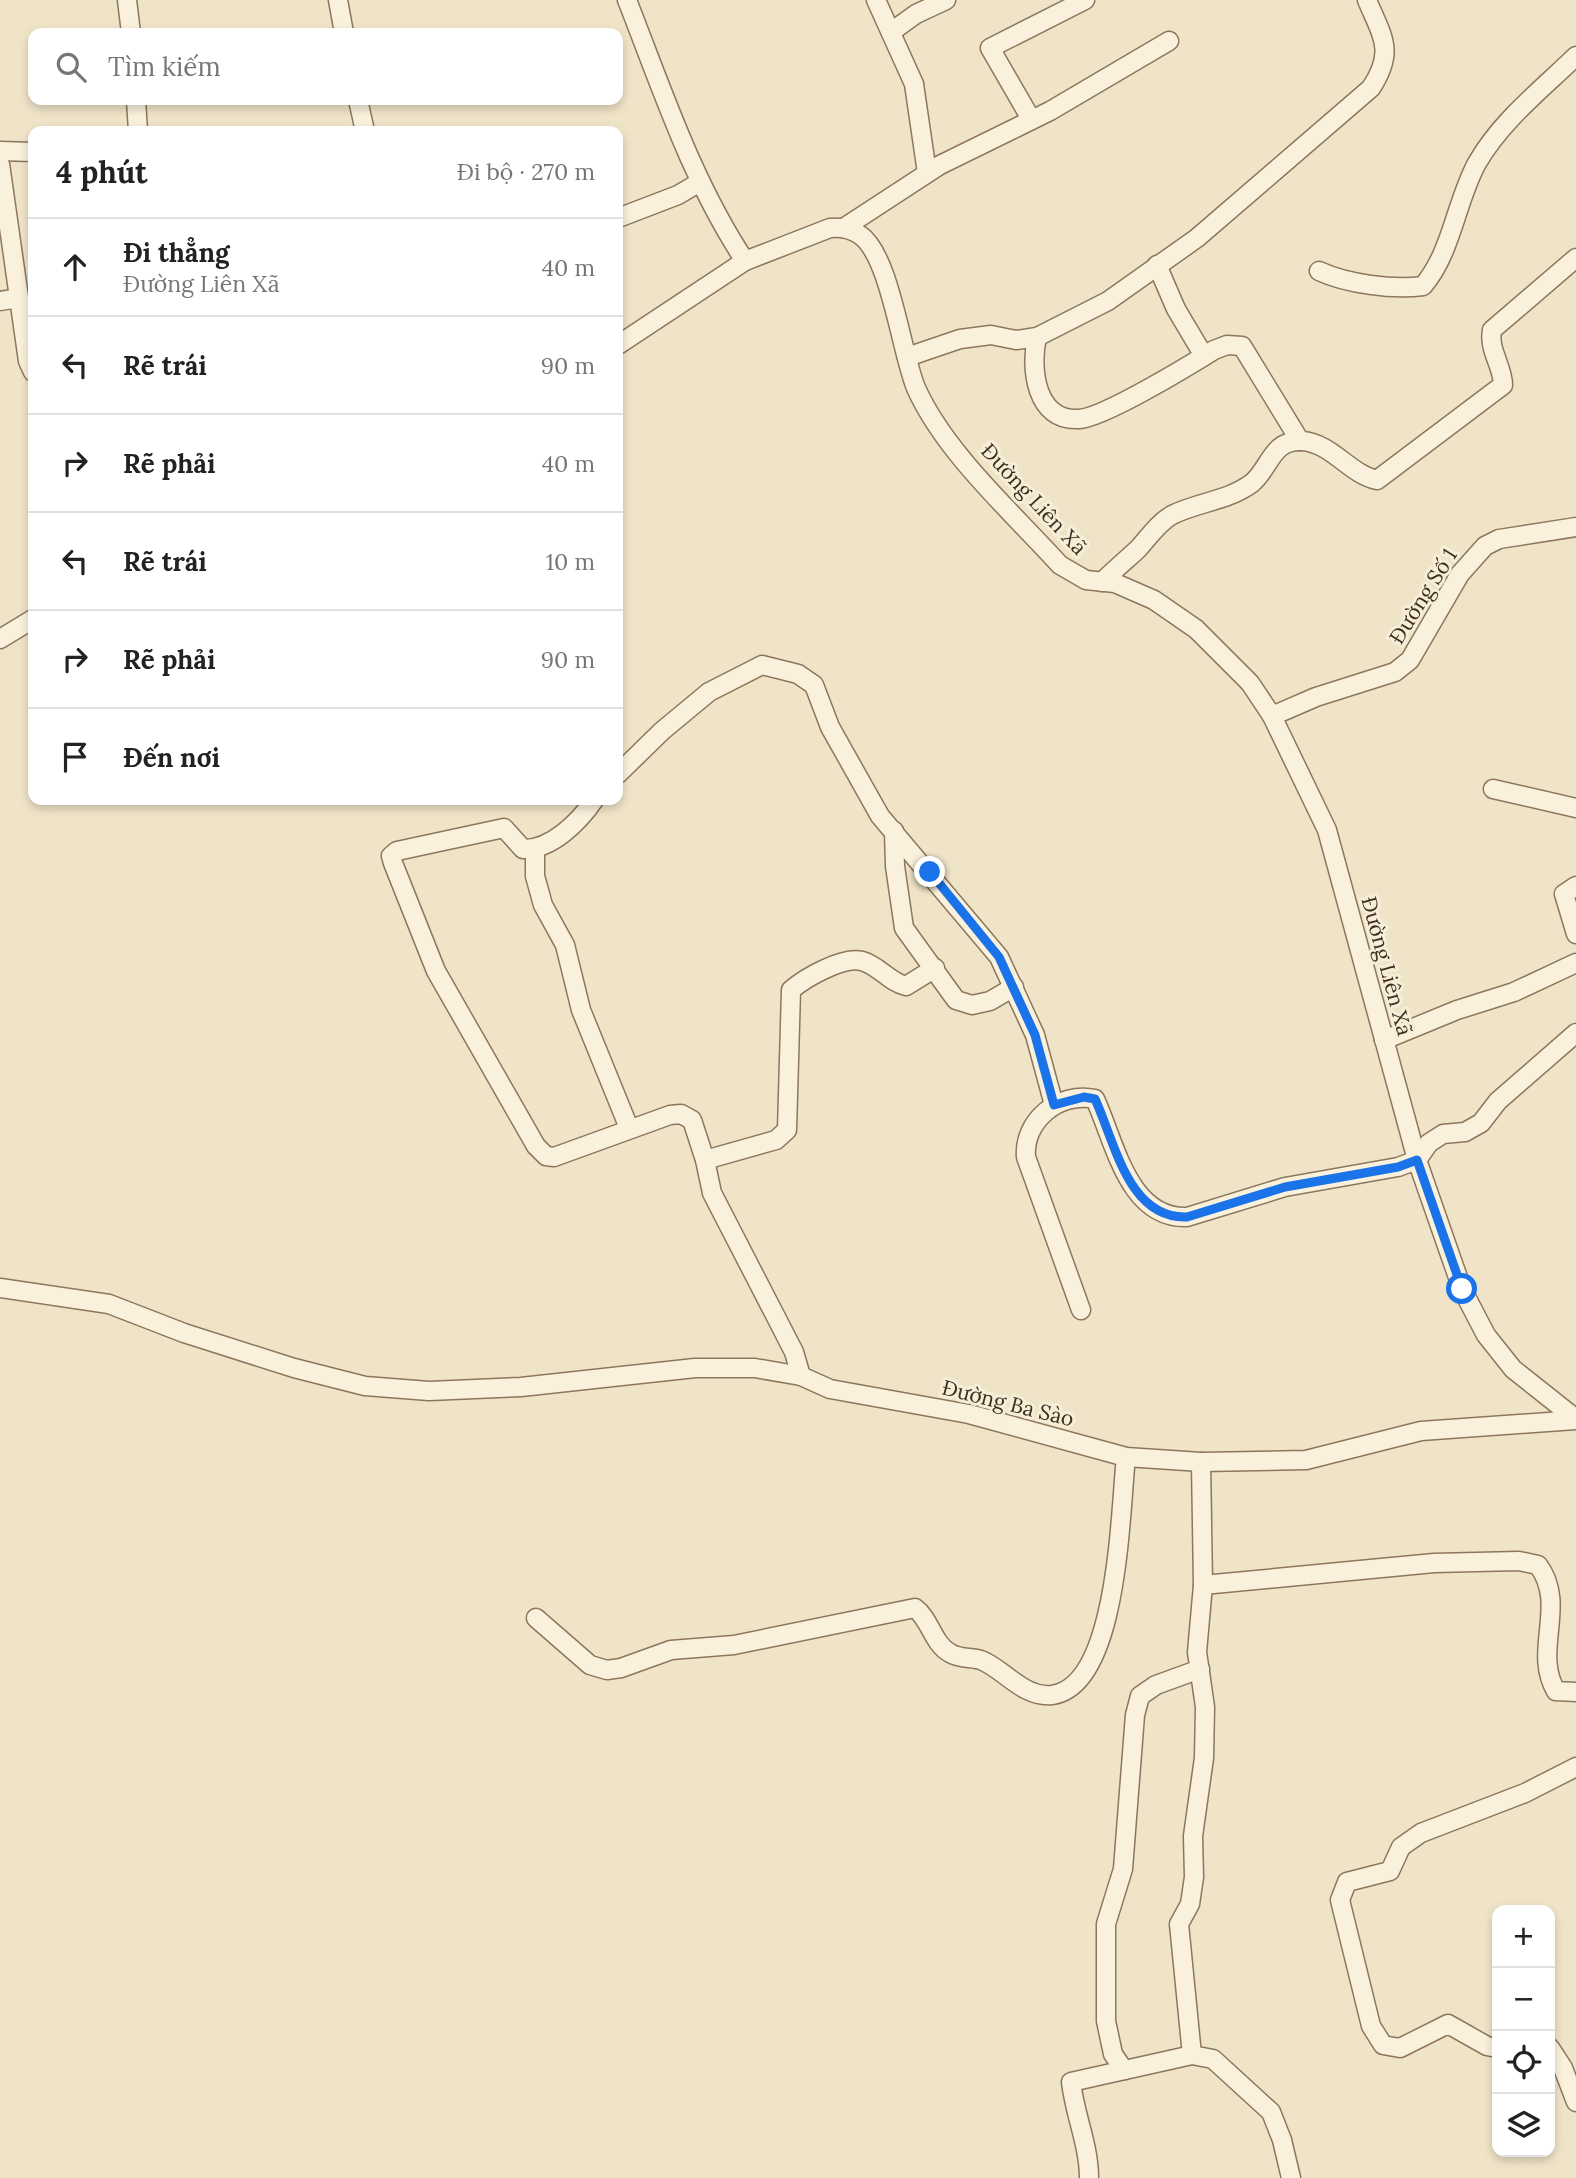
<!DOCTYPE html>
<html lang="vi">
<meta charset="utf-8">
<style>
body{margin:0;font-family:Lora,serif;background:#f2f2f2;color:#222}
.controls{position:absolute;right:21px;bottom:21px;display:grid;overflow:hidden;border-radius:14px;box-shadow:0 4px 10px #0003}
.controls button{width:63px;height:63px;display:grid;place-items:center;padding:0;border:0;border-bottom:2px solid #e0e0e0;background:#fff;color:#222;font:35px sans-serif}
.stop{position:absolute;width:21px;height:21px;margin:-16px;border:5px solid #1a73e8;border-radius:50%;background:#fff}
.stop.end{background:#1a73e8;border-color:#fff;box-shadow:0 2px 7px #0008}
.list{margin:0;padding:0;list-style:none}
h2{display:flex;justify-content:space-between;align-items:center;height:91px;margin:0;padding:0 28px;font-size:30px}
h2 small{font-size:23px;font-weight:400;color:#767676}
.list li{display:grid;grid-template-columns:46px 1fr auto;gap:21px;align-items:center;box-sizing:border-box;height:98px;padding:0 28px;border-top:2px solid #e0e0e0}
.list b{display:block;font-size:26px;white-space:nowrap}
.list p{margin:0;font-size:23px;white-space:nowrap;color:#767676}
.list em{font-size:23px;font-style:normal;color:#767676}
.icon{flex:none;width:38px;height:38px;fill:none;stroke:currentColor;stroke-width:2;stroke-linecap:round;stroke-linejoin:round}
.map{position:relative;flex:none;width:1576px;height:2178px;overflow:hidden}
.search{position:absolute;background:#fff;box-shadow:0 4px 10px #0003;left:28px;top:28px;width:595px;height:77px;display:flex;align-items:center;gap:18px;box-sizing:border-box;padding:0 24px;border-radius:14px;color:#767676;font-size:26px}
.panel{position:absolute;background:#fff;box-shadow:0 4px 10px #0003;left:28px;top:126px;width:595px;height:679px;border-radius:14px}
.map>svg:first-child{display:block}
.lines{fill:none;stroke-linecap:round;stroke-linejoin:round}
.street-casing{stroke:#8d765c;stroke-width:21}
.street{stroke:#faf1dc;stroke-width:18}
.route{stroke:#1a73e8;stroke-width:9}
.labels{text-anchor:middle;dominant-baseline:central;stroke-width:6;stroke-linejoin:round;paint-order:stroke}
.street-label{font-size:21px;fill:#3d2e20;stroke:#f7eed8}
</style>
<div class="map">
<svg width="1576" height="2178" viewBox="0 0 1576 2178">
<rect width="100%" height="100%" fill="#f0e4c8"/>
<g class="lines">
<!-- street casing -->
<g class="street-casing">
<g id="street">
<path d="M127,0L131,33"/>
<path d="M338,0L344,33"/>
<path d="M627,0C662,89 692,181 745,261L830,228C841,227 850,228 860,235C890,255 901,352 916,388C945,453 1013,513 1060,565L1086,580L1115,583L1154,600L1196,629L1250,683L1272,716L1327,830L1417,1160L1462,1289L1486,1335L1513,1369L1576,1419"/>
<path d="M876,0L914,84L927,173"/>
<path d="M891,32L916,14L946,0"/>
<path d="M136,100L138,131"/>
<path d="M358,100L365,131"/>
<path d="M1031,119L990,48L1085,0"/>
<path d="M0,151L33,152"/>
<path d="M0,164L28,361L33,372"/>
<path d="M618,218L678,195L700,182"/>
<path d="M845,227L940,165L1050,111L1169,41"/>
<path d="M1157,265L1176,309L1204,356"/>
<path d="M1319,271C1347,284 1393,290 1423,286C1452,252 1456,201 1477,163C1501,121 1542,89 1576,56"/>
<path d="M0,301L19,298"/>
<path d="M1037,337C1030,367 1035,422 1079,419C1103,418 1190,365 1214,350L1227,345L1242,346L1300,441"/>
<path d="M618,345L745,261"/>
<path d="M907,357L960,339L991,335L1016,340L1037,337L1108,301L1197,238L1371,88C1395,51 1383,38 1367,0"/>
<path d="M1102,582C1114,570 1126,560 1138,549C1149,537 1158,523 1172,515C1198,502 1228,501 1252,483C1270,468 1272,439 1302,441C1332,443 1349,474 1377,480L1503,385C1503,366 1488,350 1492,330L1576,258"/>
<path d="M0,639L33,619"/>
<path d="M1272,716L1316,697L1395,672L1410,660L1460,574L1485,546L1499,539L1576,527"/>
<path d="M618,774L662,731L709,692L762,665L798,674L814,685L830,727L880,816L999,957L1035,1035L1054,1105"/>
<path d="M1493,789L1576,808"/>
<path d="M594,800C579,822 551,850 523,849L504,828L397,851L391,856L393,863L436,971L536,1146L546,1156L554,1157L670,1115L681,1114L692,1120L705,1160L712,1193L794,1352L801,1376"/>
<path d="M894,831L895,866L904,928L956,1000L972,1005L990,1001L1014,987"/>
<path d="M535,849V876L543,905L565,945L581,1010L629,1128"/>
<path d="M1576,886L1564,894L1576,934"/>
<path d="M1384,1040L1457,1010L1514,992L1576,963"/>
<path d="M705,1160L776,1140L787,1130L791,990C805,978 843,956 862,961C878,965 889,982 906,986L935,968"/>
<path d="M0,1288L109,1304L184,1333L294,1368L365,1386L429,1391L521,1387L695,1368H755L801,1376L830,1389L969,1414L1126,1457L1201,1462L1306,1460L1421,1431L1576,1420"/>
<path d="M1081,1310L1026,1157C1023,1121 1059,1091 1095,1099C1115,1142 1128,1219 1187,1217L1285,1187L1398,1167L1417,1160L1429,1143L1443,1134L1465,1132L1481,1123L1498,1101L1576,1033"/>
<path d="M1201,1462L1203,1585L1197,1652L1205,1707L1204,1758L1193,1836L1194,1877L1190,1904L1179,1924L1192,2055L1213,2059L1271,2112L1282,2140L1291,2178"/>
<path d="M1203,1585L1434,1563L1519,1561L1538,1565C1568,1605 1532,1651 1556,1691L1576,1692"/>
<path d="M536,1618L590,1665L607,1670L621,1668L671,1650L734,1645L915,1608C930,1619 933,1644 950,1653C959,1659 971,1657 981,1660C1004,1669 1023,1698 1052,1695C1119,1686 1120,1509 1126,1457"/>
<path d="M1497,2048L1487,2046L1448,2024L1400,2048L1383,2045L1371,2026L1340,1900L1347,1882L1390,1871L1401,1847L1421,1833L1525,1793L1576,1767"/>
<path d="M1550,2048L1563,2068L1576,2102"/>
<path d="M1124,2070L1113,2054L1106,2021V1924L1123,1869L1135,1715L1140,1696L1156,1685L1200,1669"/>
<path d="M1089,2178C1089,2145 1075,2116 1071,2082L1192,2055"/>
</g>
</g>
<!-- street -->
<use href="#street" class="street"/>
</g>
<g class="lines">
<!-- route -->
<path class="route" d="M930,872L999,957L1035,1035L1054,1105L1084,1097L1095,1099C1115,1142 1128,1219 1187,1217L1285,1187L1398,1167L1417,1160L1462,1289"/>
</g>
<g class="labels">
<!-- street labels -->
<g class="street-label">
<text transform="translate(1034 499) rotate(47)">Đường Liên Xã</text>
<text transform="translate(1423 596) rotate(-58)">Đường Số 1</text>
<text transform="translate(1387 966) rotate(75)">Đường Liên Xã</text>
<text transform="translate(1008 1403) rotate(14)">Đường Ba Sào</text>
</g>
</g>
</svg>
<div class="controls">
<button>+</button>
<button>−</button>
<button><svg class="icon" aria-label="locate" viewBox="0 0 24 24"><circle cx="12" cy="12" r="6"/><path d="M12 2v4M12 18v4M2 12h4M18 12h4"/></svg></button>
<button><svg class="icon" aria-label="layers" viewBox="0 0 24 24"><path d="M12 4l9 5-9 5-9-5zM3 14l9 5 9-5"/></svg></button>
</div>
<div class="stop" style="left:1462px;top:1289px"></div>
<div class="stop end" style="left:930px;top:872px"></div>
<div class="search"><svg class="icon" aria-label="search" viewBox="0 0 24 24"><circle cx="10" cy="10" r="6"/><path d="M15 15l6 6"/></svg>Tìm kiếm</div>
<section class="panel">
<h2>4 phút<small>Đi bộ · 270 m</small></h2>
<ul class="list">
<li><svg class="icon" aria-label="ahead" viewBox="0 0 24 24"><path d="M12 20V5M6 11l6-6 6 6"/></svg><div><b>Đi thẳng</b><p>Đường Liên Xã</p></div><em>40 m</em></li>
<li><svg class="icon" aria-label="left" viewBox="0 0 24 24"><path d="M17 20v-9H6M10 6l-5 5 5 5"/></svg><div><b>Rẽ trái</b></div><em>90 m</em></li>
<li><svg class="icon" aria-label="right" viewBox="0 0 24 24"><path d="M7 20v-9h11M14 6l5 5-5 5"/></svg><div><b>Rẽ phải</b></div><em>40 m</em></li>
<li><svg class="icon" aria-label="left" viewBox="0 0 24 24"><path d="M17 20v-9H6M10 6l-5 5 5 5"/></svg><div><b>Rẽ trái</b></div><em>10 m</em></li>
<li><svg class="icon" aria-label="right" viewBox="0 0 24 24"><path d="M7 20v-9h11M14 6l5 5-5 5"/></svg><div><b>Rẽ phải</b></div><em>90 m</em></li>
<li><svg class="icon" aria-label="arrive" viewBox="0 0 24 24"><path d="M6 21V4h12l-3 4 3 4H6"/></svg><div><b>Đến nơi</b></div></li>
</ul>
</section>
</div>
